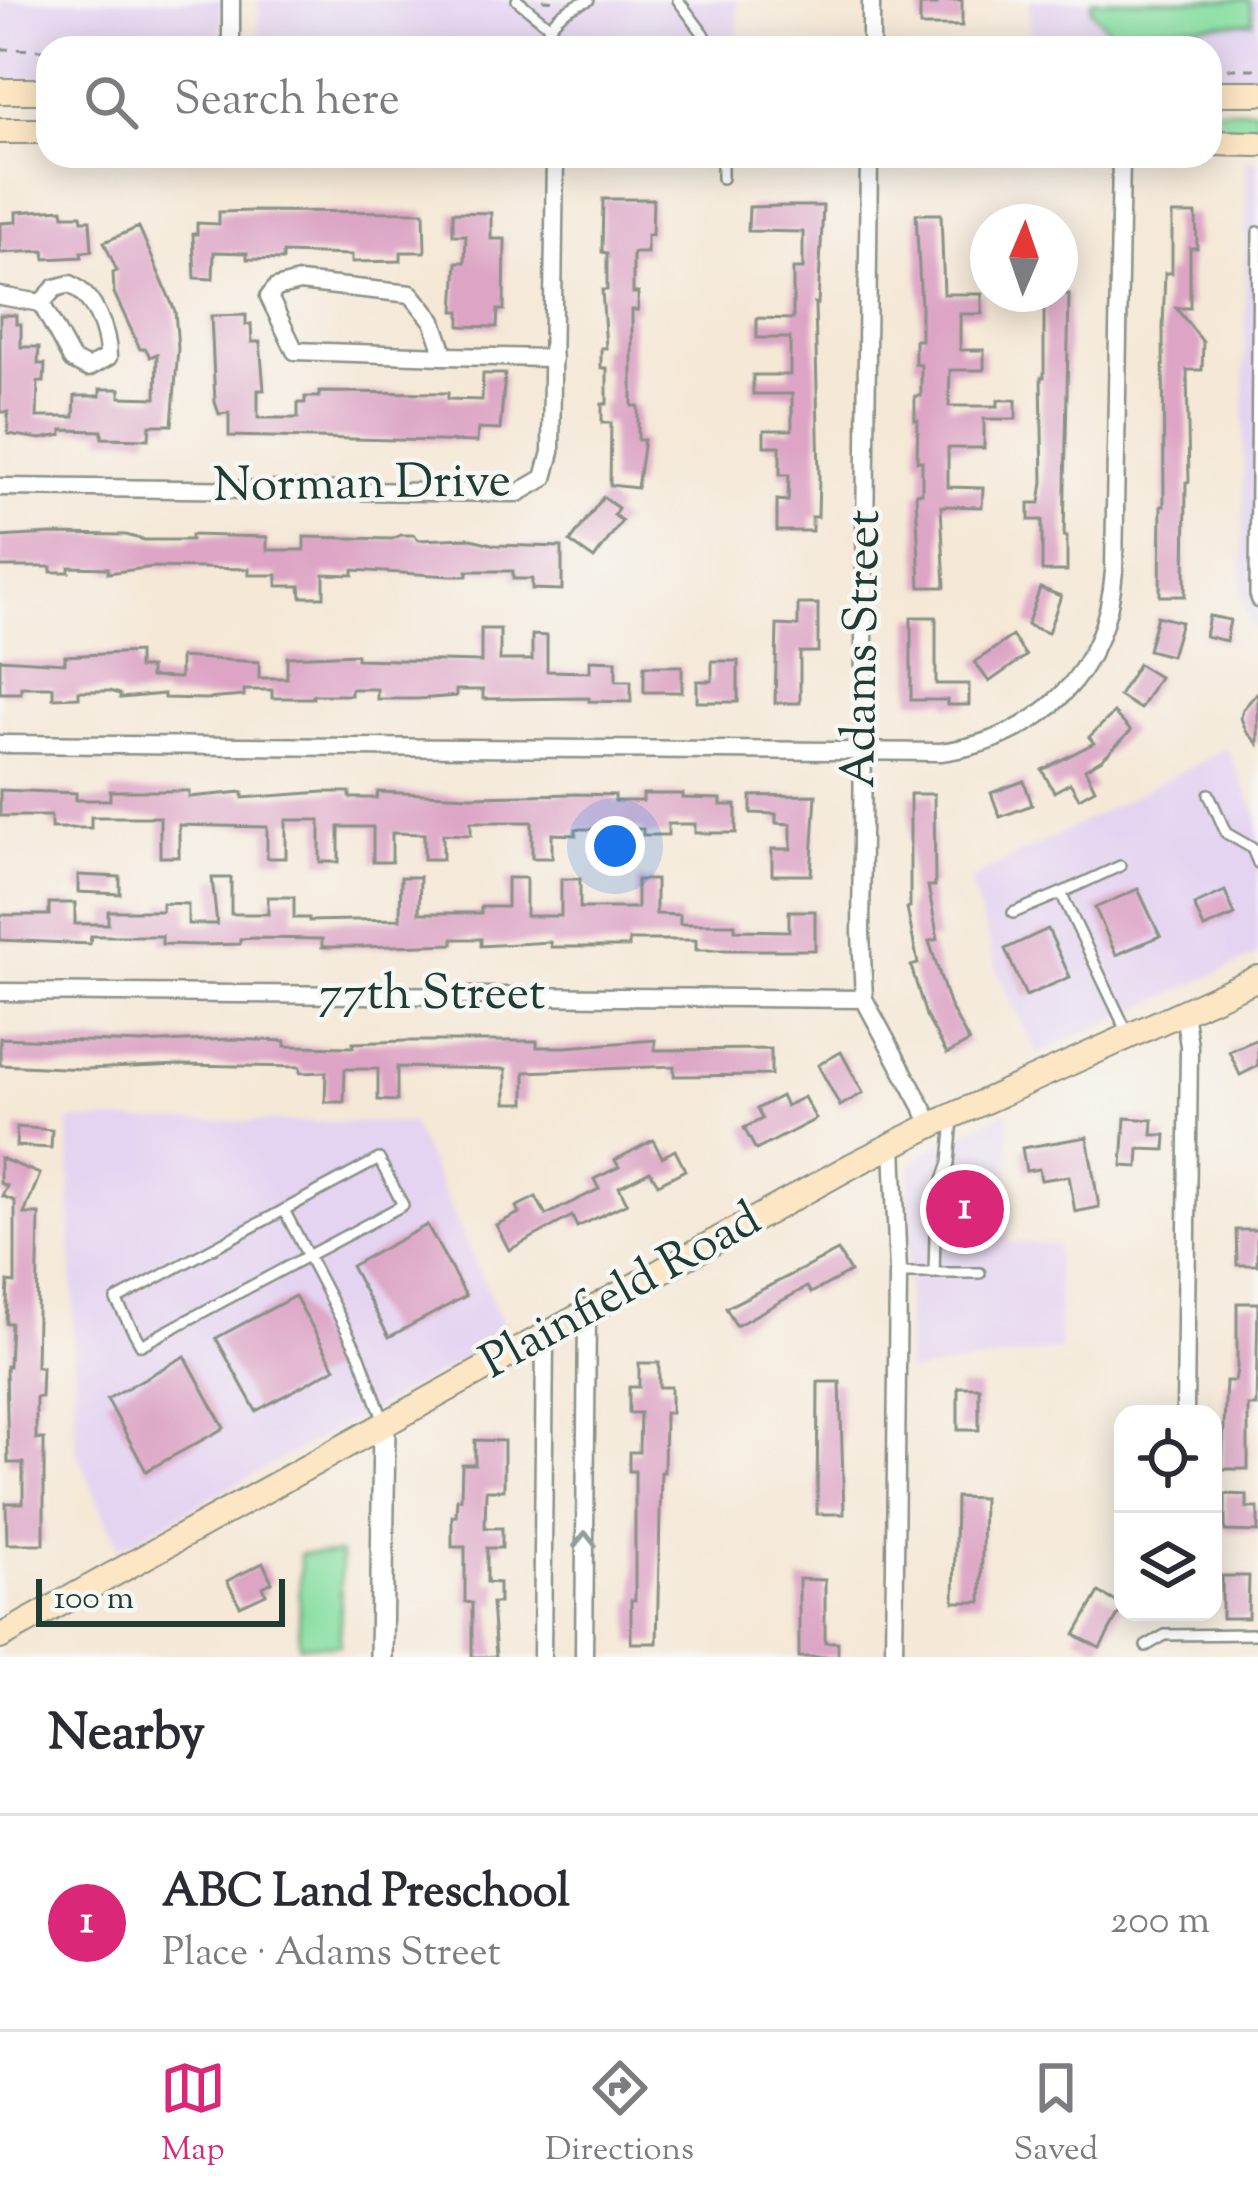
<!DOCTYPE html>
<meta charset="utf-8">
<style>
body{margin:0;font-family:"Sorts Mill Goudy",serif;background:#f2f2f3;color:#2b2b33}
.controls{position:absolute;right:36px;bottom:36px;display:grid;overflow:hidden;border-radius:24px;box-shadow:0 6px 30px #0003}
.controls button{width:108px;height:108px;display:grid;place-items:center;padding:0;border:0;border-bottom:3px solid #e1e1e2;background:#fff;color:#2b2b33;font:60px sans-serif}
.compass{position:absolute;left:970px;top:204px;width:108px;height:108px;border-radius:50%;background:#fff;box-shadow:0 6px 30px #0003;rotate:2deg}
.scale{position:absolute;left:36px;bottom:30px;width:249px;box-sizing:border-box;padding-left:12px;border:6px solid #1f3d34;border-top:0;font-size:33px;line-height:42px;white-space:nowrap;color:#1f3d34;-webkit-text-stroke:9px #f6f6f2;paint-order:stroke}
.you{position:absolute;left:615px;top:846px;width:42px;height:42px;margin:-30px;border:9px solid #fff;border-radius:50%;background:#1a73e8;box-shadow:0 0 0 18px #1a73e833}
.badge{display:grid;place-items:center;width:78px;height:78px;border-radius:50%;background:#db2777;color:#fff;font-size:39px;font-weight:700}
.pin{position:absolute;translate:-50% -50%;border:6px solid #fff;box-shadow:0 3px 12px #0006}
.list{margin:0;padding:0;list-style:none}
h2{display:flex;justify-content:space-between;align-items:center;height:156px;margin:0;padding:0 48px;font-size:51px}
h2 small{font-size:39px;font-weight:400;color:#7c7c81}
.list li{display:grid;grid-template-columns:78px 1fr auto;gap:36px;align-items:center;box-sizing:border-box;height:216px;padding:0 48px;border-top:3px solid #e1e1e2}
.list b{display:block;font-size:45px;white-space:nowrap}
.list p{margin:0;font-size:39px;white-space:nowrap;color:#7c7c81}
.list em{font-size:39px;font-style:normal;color:#7c7c81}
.icon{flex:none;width:66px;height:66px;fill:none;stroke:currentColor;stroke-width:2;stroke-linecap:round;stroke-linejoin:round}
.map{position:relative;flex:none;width:1258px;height:1657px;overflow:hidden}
.search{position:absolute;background:#fff;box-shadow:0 6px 30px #0003;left:36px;right:36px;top:36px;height:132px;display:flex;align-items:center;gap:30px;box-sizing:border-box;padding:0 42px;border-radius:36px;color:#7c7c81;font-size:45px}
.sheet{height:372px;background:#fff}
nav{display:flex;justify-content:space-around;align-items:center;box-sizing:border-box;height:168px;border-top:3px solid #e1e1e2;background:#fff;font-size:33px;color:#7c7c81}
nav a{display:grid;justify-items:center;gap:6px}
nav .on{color:#db2777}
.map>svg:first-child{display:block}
.built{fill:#e4d3f1}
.green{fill:#89dfa2;stroke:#548e6b;stroke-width:3}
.building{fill:#dda4c5}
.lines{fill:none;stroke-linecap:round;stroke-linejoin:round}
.service-casing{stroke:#8a9286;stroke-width:14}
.minor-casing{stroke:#8a9286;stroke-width:21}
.tertiary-casing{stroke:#8a9286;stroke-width:26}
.secondary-casing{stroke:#8a9286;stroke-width:28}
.path{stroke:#8a9286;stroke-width:3;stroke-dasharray:9 9;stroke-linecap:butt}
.service{stroke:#fff;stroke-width:9}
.minor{stroke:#fff;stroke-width:16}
.tertiary{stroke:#fff;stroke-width:21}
.secondary{stroke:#fce6c4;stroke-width:24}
.oneway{stroke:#8f9e9a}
.labels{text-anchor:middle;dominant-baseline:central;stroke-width:9;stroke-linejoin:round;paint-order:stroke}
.street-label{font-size:48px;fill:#1f3d34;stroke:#f6f6f2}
</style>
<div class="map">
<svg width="1258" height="1657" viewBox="0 0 1258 1657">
<rect width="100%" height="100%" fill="#f6f6f2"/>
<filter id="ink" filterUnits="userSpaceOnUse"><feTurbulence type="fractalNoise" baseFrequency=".00833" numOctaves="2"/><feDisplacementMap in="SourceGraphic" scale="24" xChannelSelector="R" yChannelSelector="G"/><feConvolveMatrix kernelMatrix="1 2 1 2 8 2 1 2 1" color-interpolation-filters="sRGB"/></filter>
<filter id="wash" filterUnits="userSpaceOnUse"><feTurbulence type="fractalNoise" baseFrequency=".004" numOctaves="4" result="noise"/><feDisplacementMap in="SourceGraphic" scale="48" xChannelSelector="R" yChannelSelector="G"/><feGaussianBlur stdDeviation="2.7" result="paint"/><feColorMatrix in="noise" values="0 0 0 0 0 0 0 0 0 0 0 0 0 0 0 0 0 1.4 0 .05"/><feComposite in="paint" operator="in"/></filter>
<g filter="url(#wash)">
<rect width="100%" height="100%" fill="#f5e8d7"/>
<!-- built -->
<g class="built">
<path d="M0,0H221L220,48H48V81L0,80Z"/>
<path d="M259,0H737L738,48H259Z"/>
<path d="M1030,0H1258V77H1210V48H1029Z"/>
<path d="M1247,160H1258V638L1242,600Z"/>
<path d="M1227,748L1258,817V955L1038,1054L999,976L970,880Z"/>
<path d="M1009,1110L1008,1243L1056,1244L1060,1349L906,1373L910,1167L924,1153Z"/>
<path d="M69,1120L411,1123L508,1335L119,1548L76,1450Z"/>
</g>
<!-- green -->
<g class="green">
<path d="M1092,0H1250L1253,22L1109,30L1091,9Z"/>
<rect x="1210" y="109" width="48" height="21"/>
<path d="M300,1554H341L340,1645H299Z"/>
</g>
<g id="blocks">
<!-- building -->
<g class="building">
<path d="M937,0H962V26H920V5H937Z"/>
<path d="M603,199H653L652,235H647V253H633V293H638V310H632V406H638V440H644L637,488L610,485L611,423H602V404H607V368H601V348H606L602,290H607V253L602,252Z"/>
<path d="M783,206H823L818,304L815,303L819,476L818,517H812V531H777V500L788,501L789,475H780V446H764V430H792V394H753V375H790V338H757V318L793,319V269H803V232L748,231L749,207Z"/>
<path d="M63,209L64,215H81L82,220H90L92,251L81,252L82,257L45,259L44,251L0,253V223L16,222V212Z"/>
<path d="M253,211L424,212L425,252H401V261L352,262V255L283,253V260L247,259V253L214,252L213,279L195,278L193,234H197V223L219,224V212Z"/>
<path d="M453,212L491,213V239H505L504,310H498L497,327L460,326V311H454L457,262H465L466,235H453Z"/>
<path d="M916,214H941L944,294H982V314H960V350H984V370H950L949,406H998V400H1016V419H984V448H948V487L983,488L982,507L941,506L945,587H920L916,493H922V461H917L918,420H915V396H921V365L915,364V340H921V306Z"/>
<path d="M1172,214H1196L1197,248H1190V308H1176L1203,342L1202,370H1187L1189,482H1186L1185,596H1160L1161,506H1164L1163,328L1165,273H1172Z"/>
<path d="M139,227L175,311L178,348L172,425H150L149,439L102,438V431L62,430V435L41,439L8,434V412H0V315H16V324H21V347H39L38,364H45L44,382H38L37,417H74L75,396H100V389H120V397L156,398L157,354L150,357L146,349H140L114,293L113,273L117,271L104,242Z"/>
<path d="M1044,294H1069L1064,536H1067V571H1042V520H1029V503H1040L1043,482L1041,377H1044Z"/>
<path d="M246,315V325L251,324L252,342H260L264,390H258V418H298V403H305V397H319V392L448,393V399L482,400L483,374H505L500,430L478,429L477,442L229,436V413L219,414L215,402L211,316Z"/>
<path d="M603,497L618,508L614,515L622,521L594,559L570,542Z"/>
<path d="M51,534L126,535L144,540H191V535L267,537V550H304V537L392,539L401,535H414L419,540L468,538L495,545L562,547V590L532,589V579H513V571H467V576H450L353,570V575L324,574V597H301L300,586H277V575H249V569L153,567L108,573V568L69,567V572H51V567H0V537Z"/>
<path d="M1040,588L1061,596L1048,633L1027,625Z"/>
<path d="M798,604H818V652H800V703H775L777,625L798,626Z"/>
<path d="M1157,616L1181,622L1171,656L1148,650Z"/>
<path d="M1209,616L1230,620L1226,641L1205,636Z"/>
<path d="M911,617H936V684H969V705H947V700H911Z"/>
<path d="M481,629H500V660H532V635L547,636V671L590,672V660L616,661V681H631V702L589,701V698L483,699V690H456V696L418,699H377V689H351V695H313V698H272V690H244V696L206,699L164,698V694L120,698V694L110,691H79V697L53,698V687H21V693H0V659L65,663V656L138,652V668H150V677L180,678V657L259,662V678H287V657L357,654V659L481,662Z"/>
<path d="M1012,636L1026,656L989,682L975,662Z"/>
<path d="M712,661H738V702H697V681H712Z"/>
<path d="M1138,664L1159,677L1140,709L1119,696Z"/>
<rect x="644" y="666" width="38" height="26"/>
<path d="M1258,692V744L1246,731L1241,718L1243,709Z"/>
<path d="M1114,713L1131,731L1102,759L1085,769L1095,789L1079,798L1070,783L1054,792L1042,770L1094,743L1089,737Z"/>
<path d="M1024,781L1032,805L1000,817L991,793Z"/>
<path d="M0,790L76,793V800H110V791H189V797L243,792V798L324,792H350V798H377L378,792L471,796L576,794L615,795V801H643V794H683V798L721,799V805H736V833H695V824H668V835H643V829H576V835L552,834V858H532V822H471V835L443,834V859H424V834L392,833V862H373V827H339V862H320V820H286V858H267V827L217,826L179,825V857H160V817H91V828H51V816H0Z"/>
<path d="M910,794H934L935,886H928L938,939L929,941L949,1004L969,1042L947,1054L926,1016L911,966L918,964L907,908L910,907Z"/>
<path d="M816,795L811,875H772V849H791V824L776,823V814L751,813V796Z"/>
<path d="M78,875L120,877V894L78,892Z"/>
<path d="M401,877H420L419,913H481V907H507V878H526V916H561V879H580V908H637V880H656V914L680,915V924H735V930L789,931V911H815V950H696V940H629V947H551L550,942L481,946V939H453V944L361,947H322V939L255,938L240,939V944L203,945L162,944V936H91L90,944L0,940V915H49V903H75V924H108V911H162V903L188,904V924H217L212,878H231V914H268V897H294V918H309V921L400,919Z"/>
<path d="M1138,889L1160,936L1116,955L1095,908Z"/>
<path d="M1225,891L1235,915L1204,928L1194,905Z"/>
<path d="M1048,929L1070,977L1026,996L1005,949Z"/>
<path d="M0,1038L141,1043L231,1039L285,1041V1046L353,1047V1043L405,1041H537V1047H565L655,1040V1050L771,1049V1075L674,1076V1066L525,1072V1103H506V1069L397,1067V1101L378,1100V1069H345L344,1102H325L326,1072L300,1073V1067L180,1065L85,1069L0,1065Z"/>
<path d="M1258,1039V1066L1240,1075L1229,1051Z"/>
<path d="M841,1052L863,1093L840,1106L818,1065Z"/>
<path d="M781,1096L786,1106L804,1097L816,1119L756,1150L744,1128L762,1119L757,1109Z"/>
<path d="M1125,1118L1153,1120L1152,1135H1166L1165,1150L1139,1149L1138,1167L1122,1166Z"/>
<path d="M17,1127L52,1130L51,1148L16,1146Z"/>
<path d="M1087,1137L1099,1207L1075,1212L1069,1176L1041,1180L1039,1169L1026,1171L1022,1148Z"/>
<path d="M653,1140L662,1157L675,1150L685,1170L658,1184L650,1171L619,1187L627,1203L577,1227L572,1216L509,1250L496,1225L519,1213L516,1207L536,1197L546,1215L599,1189L594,1179L619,1167L615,1160Z"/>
<path d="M0,1158L40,1174L24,1214H39L36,1367H42L41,1397H36V1439H44V1544H7L6,1503H23V1463H8L6,1366H9L11,1323H6L8,1282L15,1283V1201L2,1196L7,1186L0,1183Z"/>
<path d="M955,1178H990V1233H953L954,1217H945V1201H955Z"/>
<path d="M427,1225L466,1296L389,1337L351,1266Z"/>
<path d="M1236,1230H1257V1265H1237Z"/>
<path d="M838,1251L850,1272L811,1293L807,1287L736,1326L726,1308Z"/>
<path d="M295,1296L335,1368L256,1411L216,1338Z"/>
<path d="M1237,1303H1258L1256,1406H1248V1469H1222L1226,1381H1235L1237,1369Z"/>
<path d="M185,1356L224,1428L146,1471L107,1399Z"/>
<path d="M639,1363H659V1387H671V1413H665L664,1472H661L657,1643H631V1600H635V1471H629V1452H639L640,1413H629V1387H639Z"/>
<path d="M818,1382H840L844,1514H817Z"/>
<rect x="958" y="1387" width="21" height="43"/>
<path d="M475,1440L504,1441V1490H486L485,1528H502V1548H487V1582L499,1583V1603H492L496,1657H472V1603L465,1602V1547H452V1516H456L457,1499H461L462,1464H475Z"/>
<path d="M1225,1494L1247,1495V1508H1258V1532L1225,1531Z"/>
<path d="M956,1497L983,1498L981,1602H954Z"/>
<path d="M263,1563L272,1582L263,1587L266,1594L240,1606L227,1581Z"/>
<path d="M1222,1576H1249L1248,1618H1222Z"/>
<path d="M799,1579L825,1580V1642H838V1657H799Z"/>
<path d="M1099,1592L1123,1606L1100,1648L1075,1635Z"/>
</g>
</g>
</g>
<g filter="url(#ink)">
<use href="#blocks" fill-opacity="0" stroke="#8a9286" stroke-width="3"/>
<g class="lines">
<!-- service casing -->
<g class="service-casing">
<g id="service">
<path d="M517,0L548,25"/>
<path d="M678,0L714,48"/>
<path d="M540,48C550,20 561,10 589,0"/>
<path d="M722,156V178"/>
<path d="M1258,232L1255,595L1258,603"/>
<path d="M1209,794L1226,833L1252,848L1258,863"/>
<path d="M1120,866L1061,893L1129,1036"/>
<path d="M1013,913L1061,893"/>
<path d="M379,1159L403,1205L141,1345L116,1300Z"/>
<path d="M284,1210L360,1356L384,1422"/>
<path d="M898,1273H980"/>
<path d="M934,1273L936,1199L949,1163L953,1119"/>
<path d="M1146,1646L1165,1635L1258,1634"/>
</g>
</g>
<!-- minor casing -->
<g class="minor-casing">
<g id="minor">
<path d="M231,48V0"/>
<path d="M871,48V0"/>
<path d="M869,156L861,933L864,999L932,1125"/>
<path d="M299,282L411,294L433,321L445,356L295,351L269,297L276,288Z"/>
<path d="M70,284C94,296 108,331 108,357L88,368L72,360L41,303L55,288Z"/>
<path d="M0,296L41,303"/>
<path d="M445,356L553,358"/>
<path d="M0,487L518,493L544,478L551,452L555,156"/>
<path d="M0,744L941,752C1041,738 1106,674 1114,571L1121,156"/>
<path d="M0,992L864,999"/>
<path d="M1184,1011L1189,1046L1185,1414"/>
<path d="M893,1145L898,1273L894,1657"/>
<path d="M542,1657L545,1338"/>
<path d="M584,1657L587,1312"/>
</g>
</g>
<!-- tertiary casing -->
<g class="tertiary-casing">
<path id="tertiary" d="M381,1657L384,1424"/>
</g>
<!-- secondary casing -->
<g class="secondary-casing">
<g id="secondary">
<path d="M0,91H48"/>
<path d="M1210,93H1258"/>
<path d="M0,131H48"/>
<path d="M1210,143L1258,144"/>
<path d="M0,1637L851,1166L932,1125L1258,978"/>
</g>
</g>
<!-- path -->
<g class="path">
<path d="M543,0L558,1"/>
<path d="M0,49L48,50"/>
<path d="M1210,69H1258"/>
</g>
<!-- service -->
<use href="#service" class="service"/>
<!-- minor -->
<use href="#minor" class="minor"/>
<!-- tertiary -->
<use href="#tertiary" class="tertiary"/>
<!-- secondary -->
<use href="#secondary" class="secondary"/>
</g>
<!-- one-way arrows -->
<defs><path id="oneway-chevron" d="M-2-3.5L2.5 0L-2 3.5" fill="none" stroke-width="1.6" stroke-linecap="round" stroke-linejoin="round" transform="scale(3)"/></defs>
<use class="oneway" href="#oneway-chevron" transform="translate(585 1540) rotate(-90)"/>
</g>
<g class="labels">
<!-- street labels -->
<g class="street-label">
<text transform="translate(362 486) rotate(-1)">Norman Drive</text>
<text transform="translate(864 649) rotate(-89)">Adams Street</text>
<text x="432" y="996">77th Street</text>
<text transform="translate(622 1293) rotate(-29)">Plainfield Road</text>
</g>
</g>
</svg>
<div class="controls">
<button><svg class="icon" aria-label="locate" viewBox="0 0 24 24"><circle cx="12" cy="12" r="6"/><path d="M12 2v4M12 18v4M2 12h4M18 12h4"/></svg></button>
<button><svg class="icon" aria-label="layers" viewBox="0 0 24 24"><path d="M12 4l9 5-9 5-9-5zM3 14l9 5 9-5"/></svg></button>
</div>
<svg class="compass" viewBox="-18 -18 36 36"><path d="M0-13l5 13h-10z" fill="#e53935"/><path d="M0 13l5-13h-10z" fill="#7c7c81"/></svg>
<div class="scale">100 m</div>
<div class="you"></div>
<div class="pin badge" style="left:965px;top:1209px">1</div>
<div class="search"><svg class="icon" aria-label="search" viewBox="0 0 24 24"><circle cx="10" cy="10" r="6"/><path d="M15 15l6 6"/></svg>Search here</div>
</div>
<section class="sheet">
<h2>Nearby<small></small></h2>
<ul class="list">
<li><span class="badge">1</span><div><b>ABC Land Preschool</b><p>Place · Adams Street</p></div><em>200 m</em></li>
</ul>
</section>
<nav>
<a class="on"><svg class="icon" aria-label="map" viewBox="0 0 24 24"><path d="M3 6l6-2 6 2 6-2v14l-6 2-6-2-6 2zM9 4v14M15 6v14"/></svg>Map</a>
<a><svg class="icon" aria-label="directions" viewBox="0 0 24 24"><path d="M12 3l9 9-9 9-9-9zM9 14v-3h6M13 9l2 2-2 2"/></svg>Directions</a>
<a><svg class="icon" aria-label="saved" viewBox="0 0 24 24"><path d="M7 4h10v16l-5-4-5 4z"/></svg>Saved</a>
</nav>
